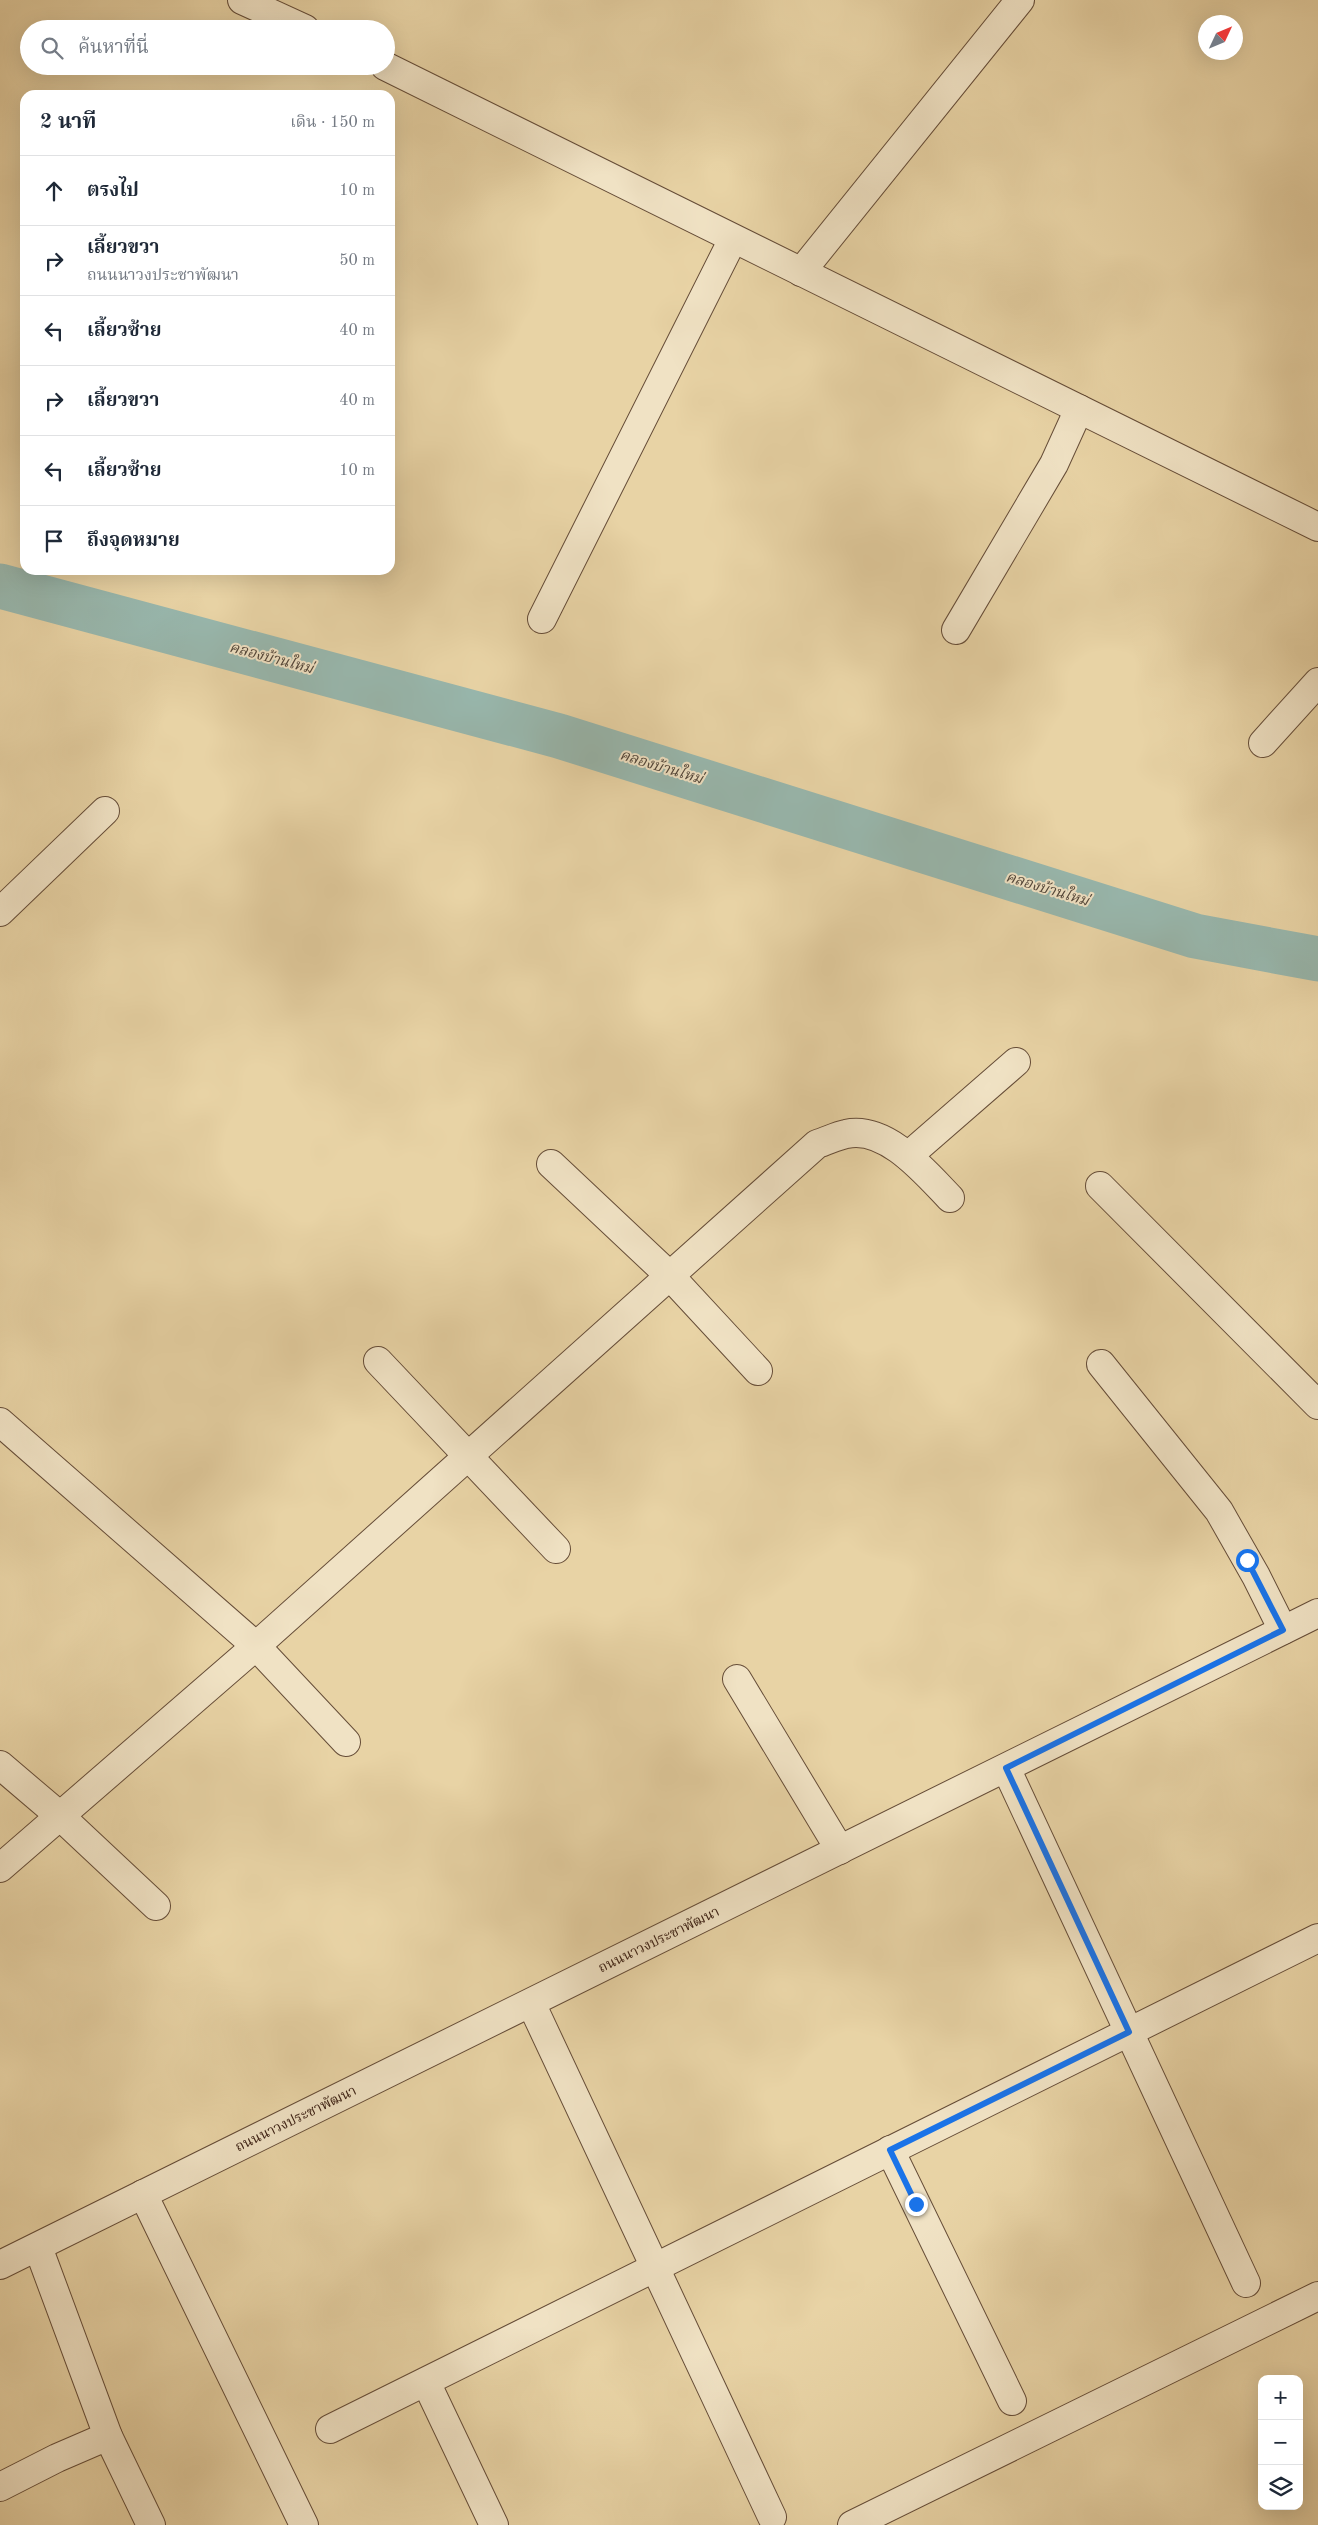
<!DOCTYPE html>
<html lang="th">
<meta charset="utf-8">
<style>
body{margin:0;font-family:"Old Standard TT","Noto Serif Thai",serif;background:#f6f6f7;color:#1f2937}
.controls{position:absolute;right:15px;bottom:15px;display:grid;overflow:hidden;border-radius:10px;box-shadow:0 5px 20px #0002}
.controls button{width:45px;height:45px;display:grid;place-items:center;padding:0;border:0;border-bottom:1px solid #e0e1e3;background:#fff;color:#1f2937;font:25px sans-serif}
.compass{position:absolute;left:1198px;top:15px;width:45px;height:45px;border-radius:50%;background:#fff;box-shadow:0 5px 20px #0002;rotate:46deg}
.stop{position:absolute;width:15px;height:15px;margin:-11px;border:4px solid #1a73e8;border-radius:50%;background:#fff}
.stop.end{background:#1a73e8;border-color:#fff;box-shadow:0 1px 5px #0008}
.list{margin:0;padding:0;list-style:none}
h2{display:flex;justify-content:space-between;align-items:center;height:65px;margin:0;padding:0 20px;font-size:21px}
h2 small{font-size:16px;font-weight:400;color:#747a83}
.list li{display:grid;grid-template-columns:32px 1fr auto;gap:15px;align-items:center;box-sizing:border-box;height:70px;padding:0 20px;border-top:1px solid #e0e1e3}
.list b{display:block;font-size:19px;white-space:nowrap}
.list p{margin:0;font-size:16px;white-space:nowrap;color:#747a83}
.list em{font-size:16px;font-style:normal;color:#747a83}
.icon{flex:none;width:28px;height:28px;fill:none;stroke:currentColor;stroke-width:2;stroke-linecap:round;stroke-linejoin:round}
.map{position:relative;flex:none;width:1318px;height:2525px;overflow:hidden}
.search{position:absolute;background:#fff;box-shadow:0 5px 20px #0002;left:20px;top:20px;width:375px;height:55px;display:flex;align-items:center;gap:12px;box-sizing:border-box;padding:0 18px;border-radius:28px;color:#747a83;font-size:19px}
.panel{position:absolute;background:#fff;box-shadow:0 5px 20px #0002;left:20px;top:90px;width:375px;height:485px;border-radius:15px}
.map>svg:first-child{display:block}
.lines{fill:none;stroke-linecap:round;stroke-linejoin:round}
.canal{stroke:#98b7ad;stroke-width:45}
.minor-casing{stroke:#664d38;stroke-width:30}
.minor{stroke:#f0e2c4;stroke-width:28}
.route{stroke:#1a73e8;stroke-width:6}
.labels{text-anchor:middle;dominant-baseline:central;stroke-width:4;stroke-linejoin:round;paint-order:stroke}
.street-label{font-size:14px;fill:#3b2014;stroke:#f0e2c4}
.water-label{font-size:15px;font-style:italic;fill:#52463a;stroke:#f0e2c4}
</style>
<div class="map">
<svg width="1318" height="2525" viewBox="0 0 1318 2525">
<rect width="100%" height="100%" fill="#e8d3a5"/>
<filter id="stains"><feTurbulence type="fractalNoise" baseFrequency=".004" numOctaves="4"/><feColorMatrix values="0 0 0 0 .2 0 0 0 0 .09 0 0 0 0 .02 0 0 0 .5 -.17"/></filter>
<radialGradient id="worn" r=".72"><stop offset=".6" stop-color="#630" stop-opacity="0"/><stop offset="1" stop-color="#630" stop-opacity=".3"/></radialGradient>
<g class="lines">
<!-- canal -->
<path class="canal" d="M0,586L559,736L1195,936L1318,959"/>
<!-- minor casing -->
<g class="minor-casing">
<g id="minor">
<path d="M242,0L305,29"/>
<path d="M385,66L1318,527"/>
<path d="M801,272L1020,0"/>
<path d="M542,619L733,239"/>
<path d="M956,630L1054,464L1079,409"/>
<path d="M1263,743L1318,682"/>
<path d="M0,912L105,811"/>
<path d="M908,1156L1016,1062"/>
<path d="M551,1164L671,1277L758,1371"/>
<path d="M1100,1186L1318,1405"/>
<path d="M378,1361L556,1549"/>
<path d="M1101,1364L1219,1511L1256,1576L1283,1630"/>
<path d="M0,1422L256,1646L346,1742"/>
<path d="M737,1679L840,1850"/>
<path d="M0,1765L60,1816L156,1906"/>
<path d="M1006,1768L1246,2283"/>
<path d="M0,1868L256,1646L817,1144C827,1141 836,1136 846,1134C886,1125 925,1172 950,1198"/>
<path d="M531,2003L772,2517"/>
<path d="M890,2150L1012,2401"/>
<path d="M143,2194L304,2525"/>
<path d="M0,2265L1318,1613"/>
<path d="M426,2382L494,2525"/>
<path d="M330,2429L1318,1938"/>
<path d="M108,2436L151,2525"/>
<path d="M0,2487L57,2458L108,2436L38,2247"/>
<path d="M852,2525L1318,2296"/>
</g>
</g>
<!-- minor -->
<use href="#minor" class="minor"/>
</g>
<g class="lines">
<!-- route -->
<path class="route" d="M916,2204L890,2150L1129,2032L1006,1768L1283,1630L1247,1560"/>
</g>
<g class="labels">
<!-- street labels -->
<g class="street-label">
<text transform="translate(659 1940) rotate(-26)">ถนนนาวงประชาพัฒนา</text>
<text transform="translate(296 2119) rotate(-26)">ถนนนาวงประชาพัฒนา</text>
</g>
<!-- water labels -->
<g class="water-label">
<text transform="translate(271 659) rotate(15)">คลองบ้านใหม่</text>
<text transform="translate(661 768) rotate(17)">คลองบ้านใหม่</text>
<text transform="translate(1047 890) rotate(17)">คลองบ้านใหม่</text>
</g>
</g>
<rect width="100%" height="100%" filter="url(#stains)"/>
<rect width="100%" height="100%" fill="url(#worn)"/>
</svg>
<div class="controls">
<button>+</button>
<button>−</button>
<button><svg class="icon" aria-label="layers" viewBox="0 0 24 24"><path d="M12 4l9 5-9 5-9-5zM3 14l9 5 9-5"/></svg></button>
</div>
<svg class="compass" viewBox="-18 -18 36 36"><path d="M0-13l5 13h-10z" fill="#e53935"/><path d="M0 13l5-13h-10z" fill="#747a83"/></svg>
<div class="stop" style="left:1247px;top:1560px"></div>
<div class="stop end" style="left:916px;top:2204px"></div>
<div class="search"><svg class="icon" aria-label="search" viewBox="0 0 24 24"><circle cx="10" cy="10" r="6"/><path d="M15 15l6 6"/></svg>ค้นหาที่นี่</div>
<section class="panel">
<h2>2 นาที<small>เดิน · 150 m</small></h2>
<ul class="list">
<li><svg class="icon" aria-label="ahead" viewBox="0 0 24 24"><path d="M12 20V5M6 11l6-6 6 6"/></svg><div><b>ตรงไป</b></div><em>10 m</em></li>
<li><svg class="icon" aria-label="right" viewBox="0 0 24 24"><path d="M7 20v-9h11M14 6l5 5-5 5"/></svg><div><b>เลี้ยวขวา</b><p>ถนนนาวงประชาพัฒนา</p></div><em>50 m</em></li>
<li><svg class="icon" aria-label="left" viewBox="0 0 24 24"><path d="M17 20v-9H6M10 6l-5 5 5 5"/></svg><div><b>เลี้ยวซ้าย</b></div><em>40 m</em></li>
<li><svg class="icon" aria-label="right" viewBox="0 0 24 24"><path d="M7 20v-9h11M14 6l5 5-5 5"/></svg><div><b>เลี้ยวขวา</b></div><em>40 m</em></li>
<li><svg class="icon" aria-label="left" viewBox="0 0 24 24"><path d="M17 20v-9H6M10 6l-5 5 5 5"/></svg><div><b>เลี้ยวซ้าย</b></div><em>10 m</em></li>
<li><svg class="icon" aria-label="arrive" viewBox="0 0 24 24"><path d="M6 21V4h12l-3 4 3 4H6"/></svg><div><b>ถึงจุดหมาย</b></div></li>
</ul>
</section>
</div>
